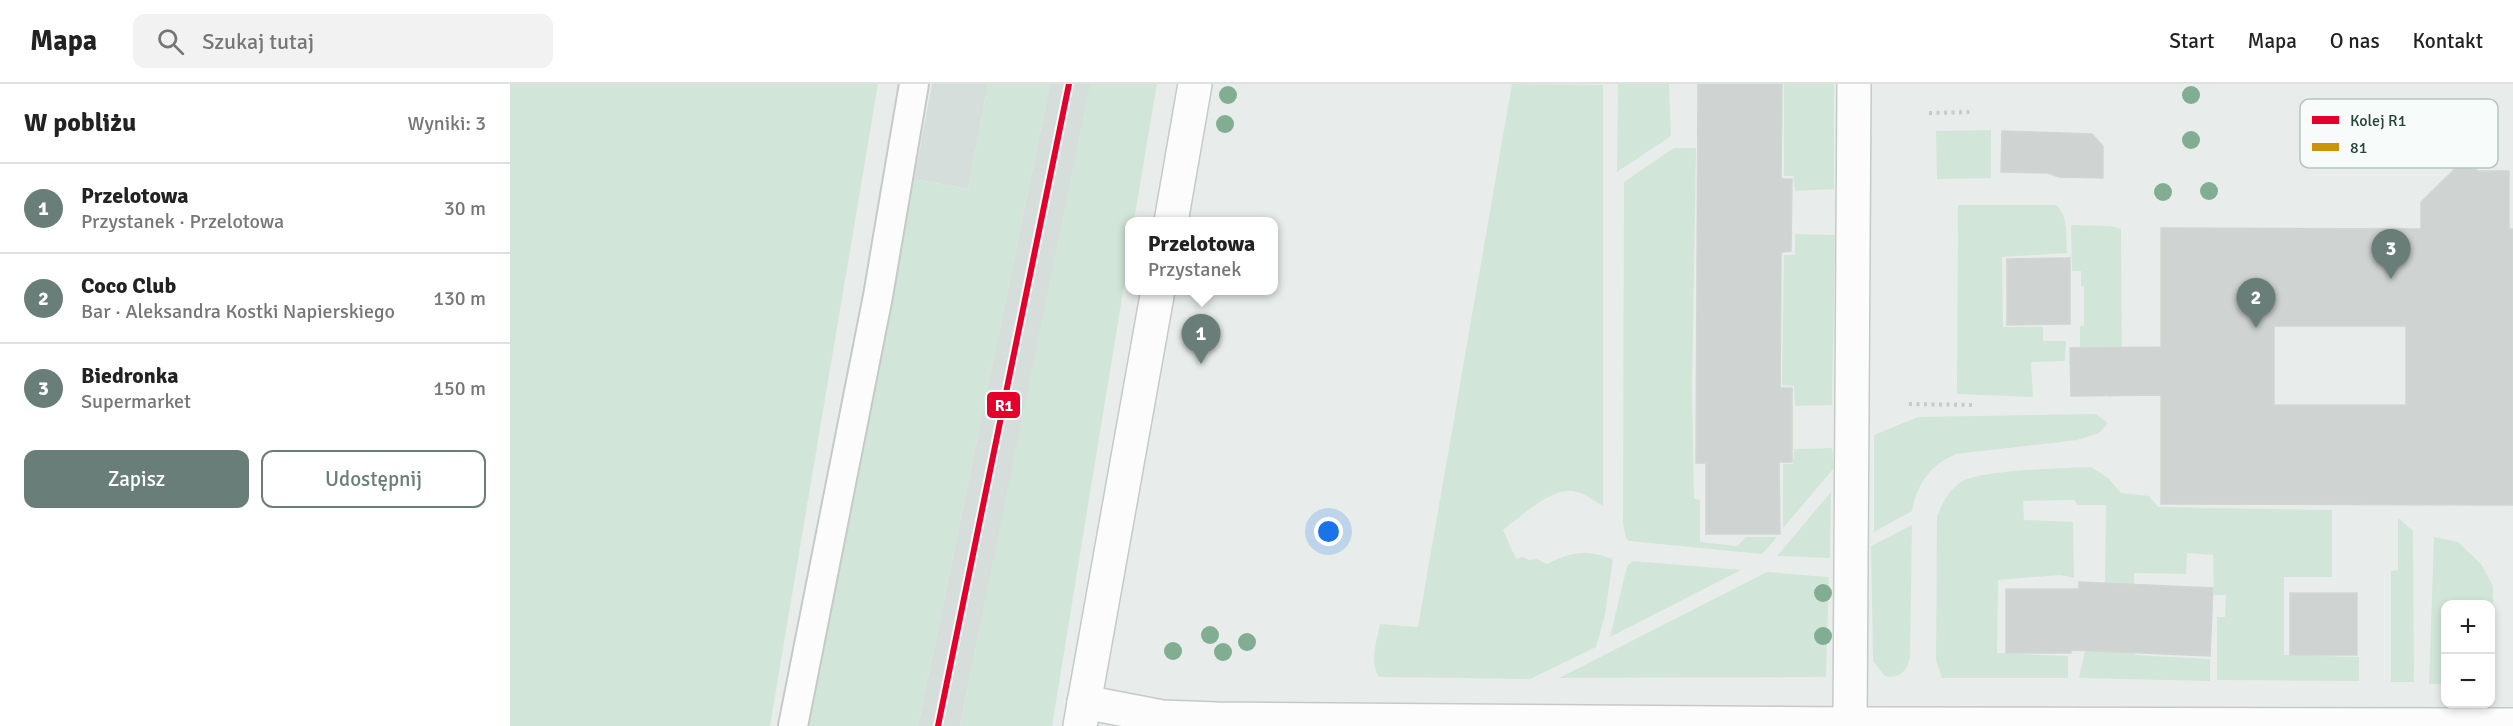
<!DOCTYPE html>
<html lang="pl">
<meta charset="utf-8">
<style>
body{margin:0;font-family:Signika,sans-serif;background:#f2f2f2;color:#222}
.controls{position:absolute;right:18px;bottom:18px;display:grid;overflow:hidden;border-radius:12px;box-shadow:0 3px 9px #0003}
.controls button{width:54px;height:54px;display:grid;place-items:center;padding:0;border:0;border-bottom:2px solid #e0e0e0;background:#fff;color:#222;font:30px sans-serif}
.you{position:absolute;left:819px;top:448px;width:21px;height:21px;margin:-15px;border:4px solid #fff;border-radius:50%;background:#1a73e8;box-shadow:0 0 0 9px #1a73e833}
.badge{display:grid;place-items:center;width:39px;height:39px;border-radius:50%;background:#697e78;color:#fff;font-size:20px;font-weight:700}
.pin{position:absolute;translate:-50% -50px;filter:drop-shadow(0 2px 3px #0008)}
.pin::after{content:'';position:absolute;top:32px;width:21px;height:18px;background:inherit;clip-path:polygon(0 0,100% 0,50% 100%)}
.popup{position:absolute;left:615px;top:133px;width:153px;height:78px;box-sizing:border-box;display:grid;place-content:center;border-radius:12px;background:#fff;filter:drop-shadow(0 2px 4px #0005);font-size:20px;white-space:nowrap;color:#767676}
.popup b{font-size:22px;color:#222}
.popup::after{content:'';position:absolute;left:50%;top:100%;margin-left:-12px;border:12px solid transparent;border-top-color:#fff}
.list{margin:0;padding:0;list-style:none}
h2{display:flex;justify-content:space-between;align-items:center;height:78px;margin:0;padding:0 24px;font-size:26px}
h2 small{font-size:20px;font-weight:400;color:#767676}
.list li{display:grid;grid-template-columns:39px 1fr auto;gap:18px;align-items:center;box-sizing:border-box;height:90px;padding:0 24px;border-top:2px solid #e0e0e0}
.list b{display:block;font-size:22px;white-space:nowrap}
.list p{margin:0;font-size:20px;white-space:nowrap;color:#767676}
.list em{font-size:20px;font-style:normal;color:#767676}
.actions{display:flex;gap:12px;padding:18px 24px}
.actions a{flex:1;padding:14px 0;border:2px solid #697e78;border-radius:12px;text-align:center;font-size:21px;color:#697e78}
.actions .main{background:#697e78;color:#fff}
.icon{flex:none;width:33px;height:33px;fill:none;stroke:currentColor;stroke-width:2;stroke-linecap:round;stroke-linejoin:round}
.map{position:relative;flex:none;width:2003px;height:642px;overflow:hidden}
header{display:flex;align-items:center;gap:36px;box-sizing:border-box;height:84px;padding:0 30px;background:#fff;border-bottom:2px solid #e0e0e0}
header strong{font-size:28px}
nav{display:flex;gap:33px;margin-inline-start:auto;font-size:21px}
.search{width:420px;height:54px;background:#f2f2f2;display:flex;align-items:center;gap:15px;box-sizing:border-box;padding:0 21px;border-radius:12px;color:#767676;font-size:22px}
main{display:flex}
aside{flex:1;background:#fff}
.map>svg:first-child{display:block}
.built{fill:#d6dedb}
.green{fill:#d1e6d8}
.building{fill:#cfd4d2;stroke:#d1d6d4;stroke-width:1.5;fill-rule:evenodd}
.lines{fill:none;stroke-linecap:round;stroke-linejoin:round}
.lane-casing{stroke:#c5cac8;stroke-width:32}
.street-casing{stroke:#c5cac8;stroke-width:36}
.path{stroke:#c3ccca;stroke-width:4;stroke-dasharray:3 4.5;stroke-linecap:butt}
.lane{stroke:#fcfcfc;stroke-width:28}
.street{stroke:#fcfcfc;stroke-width:33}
.rail-1-casing{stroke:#f7fbf9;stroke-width:10}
.rail-1{stroke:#e4002b;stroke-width:6}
.tree{fill:#81ae93}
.key{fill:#f7fbf9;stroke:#b8c4c0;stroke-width:1.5}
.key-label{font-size:16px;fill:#24423a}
.line-badge{stroke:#f7fbf9;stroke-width:2}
.badge-label{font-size:16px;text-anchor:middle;font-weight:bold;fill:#fff}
</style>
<header>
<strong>Mapa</strong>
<div class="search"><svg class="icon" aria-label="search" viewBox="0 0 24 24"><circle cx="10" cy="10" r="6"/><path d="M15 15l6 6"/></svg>Szukaj tutaj</div>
<nav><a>Start</a><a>Mapa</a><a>O nas</a><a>Kontakt</a></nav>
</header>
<main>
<aside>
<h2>W pobliżu<small>Wyniki: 3</small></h2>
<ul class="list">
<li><span class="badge">1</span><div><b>Przelotowa</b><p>Przystanek · Przelotowa</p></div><em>30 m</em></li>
<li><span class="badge">2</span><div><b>Coco Club</b><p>Bar · Aleksandra Kostki Napierskiego</p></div><em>130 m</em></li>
<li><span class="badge">3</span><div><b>Biedronka</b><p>Supermarket</p></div><em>150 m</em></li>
</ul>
<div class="actions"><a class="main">Zapisz</a><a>Udostępnij</a></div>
</aside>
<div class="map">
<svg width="2003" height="642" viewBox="0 0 2003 642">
<rect width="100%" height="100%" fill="#e8edeb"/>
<!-- built -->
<g class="built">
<path d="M422,0H478L458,105L404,95Z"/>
<path d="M540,0H581L450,642H408Z"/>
</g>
<!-- green -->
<g class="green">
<path d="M0,0H368L260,642H0Z"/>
<path d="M478,0H540L408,642H295L404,95L458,105Z"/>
<path d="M580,0H647L624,137L619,138V171L542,642H450Z"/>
<path d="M1002,0L1093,1V422C1083,416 1074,409 1063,407C1042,403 1010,433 993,446L1006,475L1013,473L1019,476L1027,475L1037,480C1064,467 1075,466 1103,475L1095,531L1086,563L1020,595L869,593C859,579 867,556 870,540L908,543Z"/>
<path d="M1108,0H1159L1161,52L1107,88Z"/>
<path d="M1274,0H1324V105L1285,107L1283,92H1274Z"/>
<path d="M1481,46V94L1427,95L1426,47Z"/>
<path d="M1164,64H1186L1182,304L1184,415L1190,416V458L1227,462L1236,453H1267L1252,470L1119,457L1116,454L1113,439L1114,98Z"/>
<path d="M1448,121H1546C1559,132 1556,153 1557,169L1492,173L1493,243H1533V257H1556L1555,277L1521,278L1523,313L1447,310Z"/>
<path d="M1561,141L1601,142L1611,145L1612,304L1599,314L1598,263H1570V242H1574V203L1571,202V187H1562Z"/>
<path d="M1285,150L1325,151L1322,321L1285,322L1284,302L1272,301L1274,171H1285Z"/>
<path d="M1586,330L1598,339L1589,349L1567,356L1446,370C1420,381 1407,400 1402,427L1364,448V351L1408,333Z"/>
<path d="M1322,364L1324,384L1273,444V380H1283L1284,365Z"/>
<path d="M1581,383L1598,394L1611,409L1639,412L1648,423L1822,426V493H1774V571L1849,573V597L1707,596V533H1715L1716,511H1704L1703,471L1677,469L1676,490L1624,489L1625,571L1700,575V597L1569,594L1577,557L1578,516L1567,501H1595L1596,421H1567L1565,416L1513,417L1514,436L1563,438L1564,494L1550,491L1488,496L1487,569L1558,572V594H1432L1426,576L1427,432C1433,418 1438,407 1451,398C1469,386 1555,384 1581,383Z"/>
<path d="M1321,408L1320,474L1267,472Z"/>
<path d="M1888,434L1903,447L1904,598H1881V487L1888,486Z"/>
<path d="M1402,441L1400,573C1397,587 1390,595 1375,592L1363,577L1361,462Z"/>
<path d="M1924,453L1948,458L1971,480L1983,502L1984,600H1980V520H1936L1935,600H1919Z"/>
<path d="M1123,477L1231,486L1100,553L1117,482Z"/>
<path d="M1257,488L1319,493L1316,593L1049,594Z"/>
</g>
<!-- building -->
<g class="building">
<path d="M1188,0H1272L1271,95H1282L1281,167L1271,168L1270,304H1282V378H1269L1270,450H1196V379H1186Z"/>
<path d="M1492,47L1582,50L1593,62V94L1549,93L1538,89L1491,88Z"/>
<path d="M1955,75L1968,87H1999V145H2003V421L1651,420V311L1561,312L1560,264L1651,263V144L1911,145V118ZM1764,242H1896V321H1764Z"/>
<path d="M1560,174V240L1497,241V175Z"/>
<path d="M1569,498L1703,504L1700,572L1561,566V569H1496V505H1569Z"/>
<rect x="1780" y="509" width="67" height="62"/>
</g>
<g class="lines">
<!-- lane casing -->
<g class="lane-casing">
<path id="lane" d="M283,642L368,212L404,0"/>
</g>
<!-- street casing -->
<g class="street-casing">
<g id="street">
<path d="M661,138L685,0"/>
<path d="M574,618L652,633L707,635L1340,640L2003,641"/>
<path d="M1340,640L1344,0"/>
<path d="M570,642L648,206"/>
</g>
</g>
<!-- path -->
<g class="path">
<path d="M1419,29L1463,28"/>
<path d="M1399,320L1466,321"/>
</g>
<!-- lane -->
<use href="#lane" class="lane"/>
<!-- street -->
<use href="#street" class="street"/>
<!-- rail-1 casing -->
<g class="rail-1-casing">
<path id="rail-1" d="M428,642L559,0"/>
</g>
<!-- rail-1 -->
<use href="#rail-1" class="rail-1"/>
</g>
<!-- trees -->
<g class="tree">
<circle cx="718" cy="11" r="9"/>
<circle cx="1681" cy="11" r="9"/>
<circle cx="715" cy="40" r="9"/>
<circle cx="1681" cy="56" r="9"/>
<circle cx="1699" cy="107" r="9"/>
<circle cx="1653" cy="108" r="9"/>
<circle cx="1313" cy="509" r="9"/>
<circle cx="700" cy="551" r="9"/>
<circle cx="1313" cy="552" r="9"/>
<circle cx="737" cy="558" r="9"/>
<circle cx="663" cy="567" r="9"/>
<circle cx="713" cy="568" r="9"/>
</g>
<!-- legend -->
<rect x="1790" y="15" width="198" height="69" rx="9" class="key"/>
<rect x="1802" y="32" width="27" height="8" fill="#e4002b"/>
<rect x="1802" y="59" width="27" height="8" fill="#cd920c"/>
<g class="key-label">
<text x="1840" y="42">Kolej R1</text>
<text x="1840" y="69">81</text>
</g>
<rect class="line-badge" x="476" y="307" width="35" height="28" rx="6" fill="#e4002b"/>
<g class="badge-label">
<text x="494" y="327">R1</text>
</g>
</svg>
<div class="controls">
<button>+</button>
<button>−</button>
</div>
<div class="you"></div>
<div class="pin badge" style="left:691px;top:280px">1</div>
<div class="popup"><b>Przelotowa</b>Przystanek</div>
<div class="pin badge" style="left:1746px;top:244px">2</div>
<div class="pin badge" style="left:1881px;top:195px">3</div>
</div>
</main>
